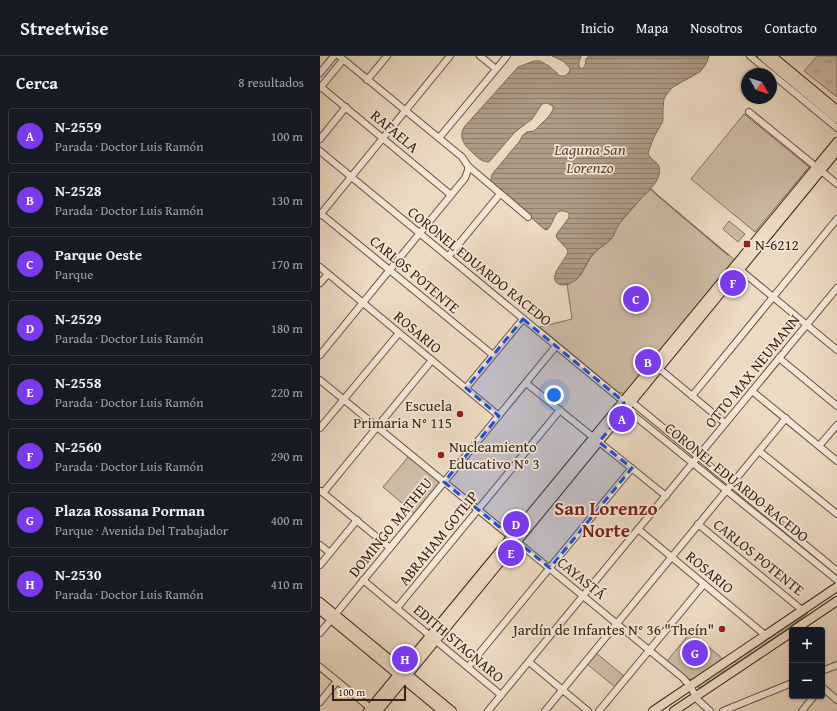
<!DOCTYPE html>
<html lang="es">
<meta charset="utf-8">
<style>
body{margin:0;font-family:"Gentium Book Plus",serif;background:#242831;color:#f1f3f6}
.controls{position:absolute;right:12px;bottom:12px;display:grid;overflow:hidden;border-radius:4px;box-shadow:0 1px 3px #0004}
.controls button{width:36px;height:36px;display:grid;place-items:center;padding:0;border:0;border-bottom:1px solid #363941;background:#171b24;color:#f1f3f6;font:20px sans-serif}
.compass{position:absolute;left:421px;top:12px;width:36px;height:36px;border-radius:50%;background:#171b24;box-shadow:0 1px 3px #0004;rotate:129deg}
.scale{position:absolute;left:12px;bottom:10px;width:74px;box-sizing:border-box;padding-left:4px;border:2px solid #372417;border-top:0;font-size:11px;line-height:14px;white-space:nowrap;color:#372417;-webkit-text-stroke:3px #f3e7d7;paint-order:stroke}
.you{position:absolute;left:234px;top:339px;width:14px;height:14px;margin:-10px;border:3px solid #fff;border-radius:50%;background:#1a73e8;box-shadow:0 0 0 6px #1a73e833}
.badge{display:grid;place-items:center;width:26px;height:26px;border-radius:50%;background:#7c3aed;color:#fff;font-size:13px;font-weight:700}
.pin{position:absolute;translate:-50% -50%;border:2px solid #fff;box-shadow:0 1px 4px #0006}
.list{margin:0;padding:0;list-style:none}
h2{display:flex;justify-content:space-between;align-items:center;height:52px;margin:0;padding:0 16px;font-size:17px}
h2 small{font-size:13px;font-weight:400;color:#9ea1a6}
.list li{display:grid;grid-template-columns:26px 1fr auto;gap:12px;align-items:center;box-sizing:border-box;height:56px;margin:0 8px 8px;padding:0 8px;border:1px solid #363941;border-radius:4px}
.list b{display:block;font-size:15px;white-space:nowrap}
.list p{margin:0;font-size:13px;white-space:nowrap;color:#9ea1a6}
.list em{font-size:13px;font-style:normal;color:#9ea1a6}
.map{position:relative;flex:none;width:517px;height:655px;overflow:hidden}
header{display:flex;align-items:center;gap:24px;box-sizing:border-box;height:56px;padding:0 20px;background:#171b24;border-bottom:1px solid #363941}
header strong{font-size:19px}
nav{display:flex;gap:22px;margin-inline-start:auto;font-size:14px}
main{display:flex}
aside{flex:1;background:#171b24}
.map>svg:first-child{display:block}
.grass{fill:url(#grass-tufts);stroke:#82705e}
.green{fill:#cdbba5;stroke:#82705e}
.water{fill:url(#water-rules);stroke:#7e6c5b}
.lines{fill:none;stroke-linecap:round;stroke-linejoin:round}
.stream{stroke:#7e6c5b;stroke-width:1.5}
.minor-casing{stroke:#645242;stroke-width:8}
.major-casing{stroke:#372417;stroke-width:10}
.minor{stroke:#f3e7d7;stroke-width:6}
.major{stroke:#ecdac2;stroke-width:8}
.marked{fill:#1d4ed8;fill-opacity:0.2;stroke:#1d4ed8;stroke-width:3;stroke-dasharray:8 5;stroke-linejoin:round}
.poi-dot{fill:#8f2418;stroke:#f3e7d7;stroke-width:1.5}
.labels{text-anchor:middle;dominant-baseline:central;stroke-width:3.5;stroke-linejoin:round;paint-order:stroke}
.street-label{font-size:15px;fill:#372417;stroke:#f3e7d7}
.poi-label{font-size:15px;fill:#372417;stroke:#f3e7d7;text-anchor:start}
.water-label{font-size:16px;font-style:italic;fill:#5b4839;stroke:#f3e7d7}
.district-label{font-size:19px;font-weight:bold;fill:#7a1f14;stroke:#f3e7d7}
</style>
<header>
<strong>Streetwise</strong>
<nav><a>Inicio</a><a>Mapa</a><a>Nosotros</a><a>Contacto</a></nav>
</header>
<main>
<aside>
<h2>Cerca<small>8 resultados</small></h2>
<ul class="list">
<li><span class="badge">A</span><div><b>N-2559</b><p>Parada · Doctor Luis Ramón</p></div><em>100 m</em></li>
<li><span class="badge">B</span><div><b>N-2528</b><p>Parada · Doctor Luis Ramón</p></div><em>130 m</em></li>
<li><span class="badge">C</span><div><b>Parque Oeste</b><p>Parque</p></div><em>170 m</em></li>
<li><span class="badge">D</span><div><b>N-2529</b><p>Parada · Doctor Luis Ramón</p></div><em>180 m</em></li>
<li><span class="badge">E</span><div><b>N-2558</b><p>Parada · Doctor Luis Ramón</p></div><em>220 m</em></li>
<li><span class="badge">F</span><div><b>N-2560</b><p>Parada · Doctor Luis Ramón</p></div><em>290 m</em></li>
<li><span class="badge">G</span><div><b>Plaza Rossana Porman</b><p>Parque · Avenida Del Trabajador</p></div><em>400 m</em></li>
<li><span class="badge">H</span><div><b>N-2530</b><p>Parada · Doctor Luis Ramón</p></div><em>410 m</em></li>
</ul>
</aside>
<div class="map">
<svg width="517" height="655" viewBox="0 0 517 655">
<defs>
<pattern id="grass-tufts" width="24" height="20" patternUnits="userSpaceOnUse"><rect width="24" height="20" fill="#cdbba5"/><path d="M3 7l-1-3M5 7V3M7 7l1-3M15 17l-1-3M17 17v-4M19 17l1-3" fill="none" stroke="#a79885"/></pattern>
<pattern id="water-rules" width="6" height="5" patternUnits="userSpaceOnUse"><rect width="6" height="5" fill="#ae9c88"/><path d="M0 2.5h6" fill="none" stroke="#8e7f6e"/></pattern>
</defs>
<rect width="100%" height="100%" fill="#ecdac2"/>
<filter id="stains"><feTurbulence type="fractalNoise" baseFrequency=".005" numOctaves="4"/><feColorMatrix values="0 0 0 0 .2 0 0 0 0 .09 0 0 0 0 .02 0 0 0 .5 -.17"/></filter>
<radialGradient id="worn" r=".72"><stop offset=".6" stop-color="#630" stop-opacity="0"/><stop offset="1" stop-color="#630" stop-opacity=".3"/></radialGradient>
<!-- grass -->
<g class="grass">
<path d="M497,0H517V41L484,15Z"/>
<path d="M488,557L470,571L380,632L378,631V630L380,628Z"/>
</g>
<!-- green -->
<g class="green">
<path d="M424,58L489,111L435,176L371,123Z"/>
<path d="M331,133L336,138L415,204L305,337H302L298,336L220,271L252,263L247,228L254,225L260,220L271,201L279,192L305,161L325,138Z"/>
<path d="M409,165L425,178L418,186L403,173Z"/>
<path d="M89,400L118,424L119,427L117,431L95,458L63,431Z"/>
<path d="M371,576L404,604L373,624L369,623L347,605Z"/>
<path d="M276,597L304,620L295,631L267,608Z"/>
</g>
<!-- water -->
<path class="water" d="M232,0H261L259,6V11L262,13L265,10L266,3L269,0H389L387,6L381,15L371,21L353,31L346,39L344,43L343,52V64L342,67L334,81L328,97C330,106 343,105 339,119C337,129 321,142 314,150C309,156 303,161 299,168C296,173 295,178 292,182C286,189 277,193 271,200C266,207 263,217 257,223C252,227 243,232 237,227C228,219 247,203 248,195C245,189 237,185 236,179L248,163L249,161V157C233,149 236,166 227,174L224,173L207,158L170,127L172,119L173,117L199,86L203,79L207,76L214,75L229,60L233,54V50L227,47L222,48L212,63L195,76L169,106C162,106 158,102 153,97C145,90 137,81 145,70L198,11L214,5H220L229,10L240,20H245L250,15V12L243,5Z"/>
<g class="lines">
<!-- stream -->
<path class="stream" d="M331,133L336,138L408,199"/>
<!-- minor casing -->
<g class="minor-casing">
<g id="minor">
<path d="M19,0L142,101L148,110L208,161"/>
<path d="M160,0L176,13"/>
<path d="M430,0L517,72"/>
<path d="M0,17L14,0"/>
<path d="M47,24L67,0"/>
<path d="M1,31L131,139"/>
<path d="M0,32L23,4"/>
<path d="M429,56L517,128"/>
<path d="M119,82L187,0"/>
<path d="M0,83L26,51"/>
<path d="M0,95L303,345L306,353L517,524"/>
<path d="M0,157L173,299"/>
<path d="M0,159L130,0"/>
<path d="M128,201L180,138"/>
<path d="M0,211L179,360"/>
<path d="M418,212L517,294"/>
<path d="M0,227L8,218"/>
<path d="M0,299L145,122L148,114V110"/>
<path d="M459,302L517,350"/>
<path d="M336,310L405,367"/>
<path d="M0,324L363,622L370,630L378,644L390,655"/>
<path d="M206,327L346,440"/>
<path d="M146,332L203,263"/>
<path d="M432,335L517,405"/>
<path d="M372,340L517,163"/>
<path d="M308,346H312L517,515"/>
<path d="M0,372L79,277"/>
<path d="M499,390L517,369"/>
<path d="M439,395L517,458"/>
<path d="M1,435L70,492"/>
<path d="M3,437L112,304"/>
<path d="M378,468L482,554"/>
<path d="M318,473L445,579"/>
<path d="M0,489L10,497"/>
<path d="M0,509L37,464"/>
<path d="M43,524L181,639"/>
<path d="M77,552L240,354"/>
<path d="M0,577L236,290"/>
<path d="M209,606L268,655"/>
<path d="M0,611L54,655"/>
<path d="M148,611L312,412"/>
<path d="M502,615L517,609"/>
<path d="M502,631L517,644"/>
<path d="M0,646L17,625"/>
<path d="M168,655L517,232"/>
<path d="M225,655L466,362"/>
<path d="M279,655L384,528"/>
<path d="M403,655L472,627"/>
<path d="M482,655L494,640"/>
</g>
</g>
<!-- major casing -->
<g class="major-casing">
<g id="major">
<path d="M442,0L517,63"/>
<path d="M452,0L517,54"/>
<path d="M0,546L132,655"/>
<path d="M0,554L122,655"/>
<path d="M474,574L517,545"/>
<path d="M48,655L517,86"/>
<path d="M58,655L517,95"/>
<path d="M333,655L517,531"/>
<path d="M354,655L472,576"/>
</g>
</g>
<!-- minor -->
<use href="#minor" class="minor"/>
<!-- major -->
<use href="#major" class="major"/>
</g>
<!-- marked area -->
<path class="marked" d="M203,263L303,345L306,353L279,386L312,412L230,512L124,426L179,360L146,332Z"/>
<!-- markers -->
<g class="poi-dot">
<rect x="423" y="184" width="8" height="8" rx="2"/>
<circle cx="140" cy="358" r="4"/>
<circle cx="121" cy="399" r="4"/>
<circle cx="402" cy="573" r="4"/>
</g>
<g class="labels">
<!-- street labels -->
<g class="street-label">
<text transform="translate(75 75) rotate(40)">RAFAELA</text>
<text transform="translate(160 210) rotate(39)">CORONEL EDUARDO RACEDO</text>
<text transform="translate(95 218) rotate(40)">CARLOS POTENTE</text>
<text transform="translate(98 276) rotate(40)">ROSARIO</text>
<text transform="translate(432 315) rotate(-51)">OTTO MAX NEUMANN</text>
<text transform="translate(417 426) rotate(39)">CORONEL EDUARDO RACEDO</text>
<text transform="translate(70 471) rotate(-51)">DOMINGO MATHEU</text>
<text transform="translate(118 482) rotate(-51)">ABRAHAM GOTLIP</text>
<text transform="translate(439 501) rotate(39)">CARLOS POTENTE</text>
<text transform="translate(390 516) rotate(40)">ROSARIO</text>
<text transform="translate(262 522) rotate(39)">CAYASTÁ</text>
<text transform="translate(139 587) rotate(40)">EDITH STAGNARO</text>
</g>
<!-- poi labels -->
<g class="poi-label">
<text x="435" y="188">N-6212</text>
<text x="132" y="349" text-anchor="end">Escuela<tspan x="132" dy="17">Primaria N° 115</tspan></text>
<text x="129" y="390">Nucleamiento<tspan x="129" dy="17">Educativo N° 3</tspan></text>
<text x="394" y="573" text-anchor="end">Jardín de Infantes N° 36 "Theín"</text>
</g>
<!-- water labels -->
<g class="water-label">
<text x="270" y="93">Laguna San<tspan x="270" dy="18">Lorenzo</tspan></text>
</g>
<!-- district labels -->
<g class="district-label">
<text x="286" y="452">San Lorenzo<tspan x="286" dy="22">Norte</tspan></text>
</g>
</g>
<rect width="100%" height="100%" filter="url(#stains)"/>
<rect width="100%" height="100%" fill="url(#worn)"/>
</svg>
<div class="controls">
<button>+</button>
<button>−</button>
</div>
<svg class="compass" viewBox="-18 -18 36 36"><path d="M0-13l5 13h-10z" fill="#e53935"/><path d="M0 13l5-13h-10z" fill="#9ea1a6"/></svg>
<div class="scale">100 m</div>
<div class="you"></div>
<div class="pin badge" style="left:302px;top:363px">A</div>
<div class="pin badge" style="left:328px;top:306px">B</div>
<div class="pin badge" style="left:316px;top:243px">C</div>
<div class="pin badge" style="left:196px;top:468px">D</div>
<div class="pin badge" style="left:191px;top:497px">E</div>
<div class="pin badge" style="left:413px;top:227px">F</div>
<div class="pin badge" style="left:375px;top:597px">G</div>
<div class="pin badge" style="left:85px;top:603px">H</div>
</div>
</main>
